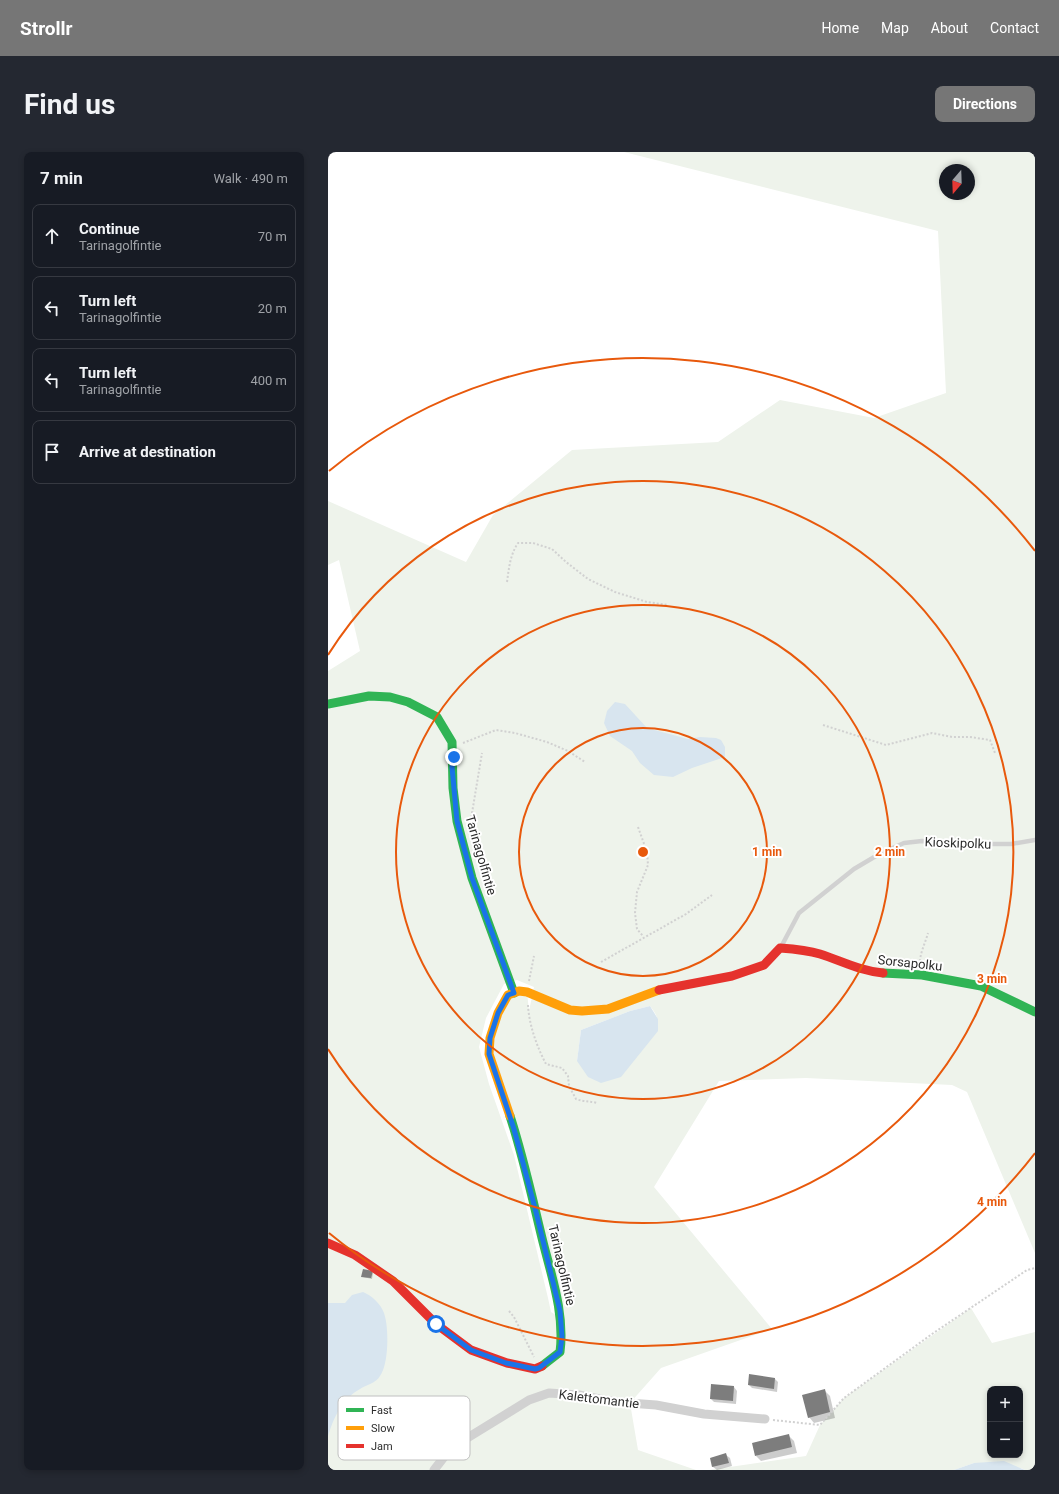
<!DOCTYPE html>
<meta charset="utf-8">
<style>
body{margin:0;font-family:Roboto,sans-serif;background:#242831;color:#f1f3f6}
.controls{position:absolute;right:12px;bottom:12px;display:grid;overflow:hidden;border-radius:8px;box-shadow:0 2px 6px #0003}
.controls button{width:36px;height:36px;display:grid;place-items:center;padding:0;border:0;border-bottom:1px solid #363941;background:#171b24;color:#f1f3f6;font:20px sans-serif}
.compass{position:absolute;left:611px;top:12px;width:36px;height:36px;border-radius:50%;background:#171b24;box-shadow:0 2px 6px #0003;rotate:199deg}
.stop{position:absolute;width:12px;height:12px;margin:-9px;border:3px solid #1a73e8;border-radius:50%;background:#fff}
.stop.end{background:#1a73e8;border-color:#fff;box-shadow:0 1px 4px #0008}
.list{margin:0;padding:0;list-style:none}
h2{display:flex;justify-content:space-between;align-items:center;height:52px;margin:0;padding:0 16px;font-size:17px}
h2 small{font-size:13px;font-weight:400;color:#9ea1a6}
.list li{display:grid;grid-template-columns:26px 1fr auto;gap:12px;align-items:center;box-sizing:border-box;height:64px;margin:0 8px 8px;padding:0 8px;border:1px solid #363941;border-radius:8px}
.list b{display:block;font-size:15px;white-space:nowrap}
.list p{margin:0;font-size:13px;white-space:nowrap;color:#9ea1a6}
.list em{font-size:13px;font-style:normal;color:#9ea1a6}
.icon{flex:none;width:22px;height:22px;fill:none;stroke:currentColor;stroke-width:2;stroke-linecap:round;stroke-linejoin:round}
.map{position:relative;flex:none;width:707px;height:1318px;overflow:hidden;border-radius:8px}
header{display:flex;align-items:center;gap:24px;box-sizing:border-box;height:56px;padding:0 20px;background:#767676;color:#fff}
header strong{font-size:19px}
nav{display:flex;gap:22px;margin-inline-start:auto;font-size:14px}
.intro{display:flex;align-items:center;justify-content:space-between;box-sizing:border-box;height:96px;padding:0 24px}
h1{margin:0;font-size:28px}
.button{padding:10px 18px;border-radius:8px;background:#767676;color:#fff;font-size:14px;font-weight:700}
main{display:flex;gap:24px;padding:0 24px}
aside{flex:1;background:#171b24;border-radius:8px;box-shadow:0 2px 6px #0003}
.map>svg:first-child{display:block}
.green{fill:#eef3eb;fill-rule:evenodd}
.water{fill:#d8e5ef}
.shadow{fill:#0003}
.building{fill:#7d7d7d}
.lines{fill:none;stroke-linecap:round;stroke-linejoin:round}
.path{stroke:#d1d1d1;stroke-width:2;stroke-dasharray:2 2;stroke-linecap:butt}
.lane{stroke:#d1d1d1;stroke-width:4.5}
.street{stroke:#d1d1d1;stroke-width:9}
.fast{stroke:#30b455;stroke-width:9}
.slow{stroke:#ff9f0a;stroke-width:9}
.jam{stroke:#e5322d;stroke-width:9}
.route{stroke:#1a73e8;stroke-width:5}
.ring{fill:none;stroke:#e8590c;stroke-width:2}
.labels{text-anchor:middle;dominant-baseline:central;stroke-width:4;stroke-linejoin:round;paint-order:stroke}
.street-label{font-size:13px;fill:#2c2c2c;stroke:#fff}
.key{fill:#fff;stroke:#c0c0c0;stroke-width:1}
.key-label{font-size:11px;fill:#2c2c2c}
.centre{fill:#e8590c;stroke:#fff;stroke-width:2}
.ring-label{font-size:12px;text-anchor:middle;font-weight:bold;fill:#e8590c;stroke:#fff;stroke-width:4;stroke-linejoin:round;paint-order:stroke}
</style>
<header>
<strong>Strollr</strong>
<nav><a>Home</a><a>Map</a><a>About</a><a>Contact</a></nav>
</header>
<div class="intro"><h1>Find us</h1><a class="button">Directions</a></div>
<main>
<aside>
<h2>7 min<small>Walk · 490 m</small></h2>
<ul class="list">
<li><svg class="icon" aria-label="ahead" viewBox="0 0 24 24"><path d="M12 20V5M6 11l6-6 6 6"/></svg><div><b>Continue</b><p>Tarinagolfintie</p></div><em>70 m</em></li>
<li><svg class="icon" aria-label="left" viewBox="0 0 24 24"><path d="M17 20v-9H6M10 6l-5 5 5 5"/></svg><div><b>Turn left</b><p>Tarinagolfintie</p></div><em>20 m</em></li>
<li><svg class="icon" aria-label="left" viewBox="0 0 24 24"><path d="M17 20v-9H6M10 6l-5 5 5 5"/></svg><div><b>Turn left</b><p>Tarinagolfintie</p></div><em>400 m</em></li>
<li><svg class="icon" aria-label="arrive" viewBox="0 0 24 24"><path d="M6 21V4h12l-3 4 3 4H6"/></svg><div><b>Arrive at destination</b></div></li>
</ul>
</aside>
<div class="map">
<svg width="707" height="1318" viewBox="0 0 707 1318">
<rect width="100%" height="100%" fill="#fff"/>
<!-- green -->
<g class="green">
<path d="M296,0H707V1101L639,940L624,933L478,926L391,929L326,1035L444,1177L333,1216L302,1251L310,1298L368,1318H0V519L32,499L11,408L0,413V349L138,410L165,363L244,298L390,290L452,248L546,266L618,241L610,79ZM617,18H641V42H617ZM189,828L206,835L201,859L199,840L180,843L162,886L231,1165L223,1160L220,1146L186,1003L161,932L151,895L158,866L176,832ZM322,854C327,860 330,865 330,873L249,909L253,878L302,859Z"/>
<path d="M643,1156L664,1191L707,1180V1318H697L693,1316L646,1311L626,1318H381L478,1304L492,1273L516,1246ZM662,1237H692V1303H662Z"/>
</g>
<!-- water -->
<g class="water">
<path d="M287,550L297,552L319,576L360,587L372,585L388,586L393,588L397,595V605L364,616L345,625L326,623L312,611L304,599L282,584L276,571L279,559Z"/>
<path d="M322,854L330,867V879L293,925L273,931L260,925L249,909L253,878L302,859Z"/>
<path d="M35,1140C43,1143 53,1152 56,1161C61,1175 61,1212 52,1224C48,1231 38,1233 32,1237C14,1247 6,1265 0,1284V1151H17L24,1143Z"/>
<path d="M676,1309L697,1318H626L646,1311Z"/>
</g>
<!-- shadow -->
<g class="shadow">
<path d="M45,1121L44,1127L35,1125Z"/>
<path d="M447,1227L450,1230L449,1240L424,1236L421,1233Z"/>
<path d="M406,1235L409,1239L408,1252L386,1250L383,1247Z"/>
<path d="M497,1239L502,1244L507,1266L486,1271L481,1265Z"/>
<path d="M461,1284L466,1289L469,1301L433,1309L428,1304Z"/>
<path d="M398,1303L402,1306L404,1314L389,1318L385,1315L383,1306Z"/>
</g>
<!-- building -->
<g class="building">
<path d="M35,1117L45,1119L43,1126L33,1125Z"/>
<path d="M421,1222L447,1226L446,1237L420,1233Z"/>
<path d="M383,1232L406,1234L405,1249L382,1247Z"/>
<path d="M497,1237L502,1260L480,1266L474,1243Z"/>
<path d="M461,1282L464,1295L427,1304L424,1291Z"/>
<path d="M398,1301L401,1311L384,1315L382,1306Z"/>
</g>
<g class="lines">
<!-- path -->
<g class="path">
<path d="M179,430C181,416 182,403 190,391H205L224,397L238,410L260,427L287,440L319,450L340,453"/>
<path d="M495,573L558,593L604,581L624,585H642L662,588L667,601"/>
<path d="M135,591L168,578L187,581L219,590L240,599L257,610"/>
<path d="M142,673L154,601"/>
<path d="M310,675L319,700L320,713L309,740L307,761L309,777L315,784"/>
<path d="M273,810L358,762L384,743"/>
<path d="M592,813C591,803 597,792 600,781"/>
<path d="M201,829L206,804"/>
<path d="M200,853C201,873 209,895 218,912L234,916L240,924L241,934L248,947C256,950 262,949 269,951"/>
<path d="M181,1159L186,1165L206,1205"/>
<path d="M445,1268L492,1273L516,1246L604,1182L699,1118L707,1116"/>
</g>
<!-- lane -->
<path class="lane" d="M453,795L471,761L526,717L553,701L576,691L594,689L619,691L644,690L665,692H683L707,688"/>
<!-- street -->
<path class="street" d="M106,1318L123,1296L201,1248L221,1241L251,1243L287,1250L328,1253L376,1262L437,1267"/>
<!-- fast -->
<g class="fast">
<path d="M0,552L41,544L62,545L80,550L109,565L124,590L125,636L129,669L144,726L186,841"/>
<path d="M555,821L594,823L653,834L707,860"/>
<path d="M182,964C195,1004 204,1045 214,1086C223,1123 237,1161 232,1200L214,1214"/>
</g>
<!-- slow -->
<path class="slow" d="M182,964L161,902L162,886L170,861L180,843L191,839L199,840L242,858L254,859L280,857L331,838"/>
<!-- jam -->
<g class="jam">
<path d="M331,838L404,824L436,813L452,796C466,797 479,798 492,802C514,809 532,819 555,821"/>
<path d="M0,1091L27,1103L65,1129L108,1172L143,1198L179,1211L207,1217L214,1214"/>
</g>
</g>
<g class="lines">
<!-- route -->
<path class="route" d="M108,1172L143,1198L178,1211L207,1217L211,1216L232,1200L234,1185L232,1159L208,1060L186,977L161,902L162,886L170,861L180,843L186,841L144,726L129,669L124,615L126,605"/>
</g>
<!-- distance rings -->
<g class="ring">
<circle cx="315" cy="700" r="124"/>
<circle cx="315" cy="700" r="247"/>
<path d="M0 503A371 371 0 1 1 0 897"/>
<path d="M707 1001A494 494 0 0 1 1 1081M1 319A494 494 0 0 1 707 399"/>
</g>
<g class="labels">
<!-- street labels -->
<g class="street-label">
<text transform="translate(630 691) rotate(2)">Kioskipolku</text>
<text transform="translate(153 703) rotate(74)">Tarinagolfintie</text>
<text transform="translate(582 811) rotate(6)">Sorsapolku</text>
<text transform="translate(234 1113) rotate(77)">Tarinagolfintie</text>
<text transform="translate(271 1247) rotate(7)">Kalettomantie</text>
</g>
</g>
<!-- legend -->
<rect x="10" y="1244" width="132" height="64" rx="6" class="key"/>
<rect x="18" y="1256" width="18" height="4" fill="#30b455"/>
<rect x="18" y="1274" width="18" height="4" fill="#ff9f0a"/>
<rect x="18" y="1292" width="18" height="4" fill="#e5322d"/>
<g class="key-label">
<text x="43" y="1262">Fast</text>
<text x="43" y="1280">Slow</text>
<text x="43" y="1298">Jam</text>
</g>
<circle cx="315" cy="700" r="6" class="centre"/>
<g class="ring-label">
<text x="439" y="704">1 min</text>
<text x="562" y="704">2 min</text>
<text x="664" y="831">3 min</text>
<text x="664" y="1054">4 min</text>
</g>
</svg>
<div class="controls">
<button>+</button>
<button>−</button>
</div>
<svg class="compass" viewBox="-18 -18 36 36"><path d="M0-13l5 13h-10z" fill="#e53935"/><path d="M0 13l5-13h-10z" fill="#9ea1a6"/></svg>
<div class="stop" style="left:108px;top:1172px"></div>
<div class="stop end" style="left:126px;top:605px"></div>
</div>
</main>
